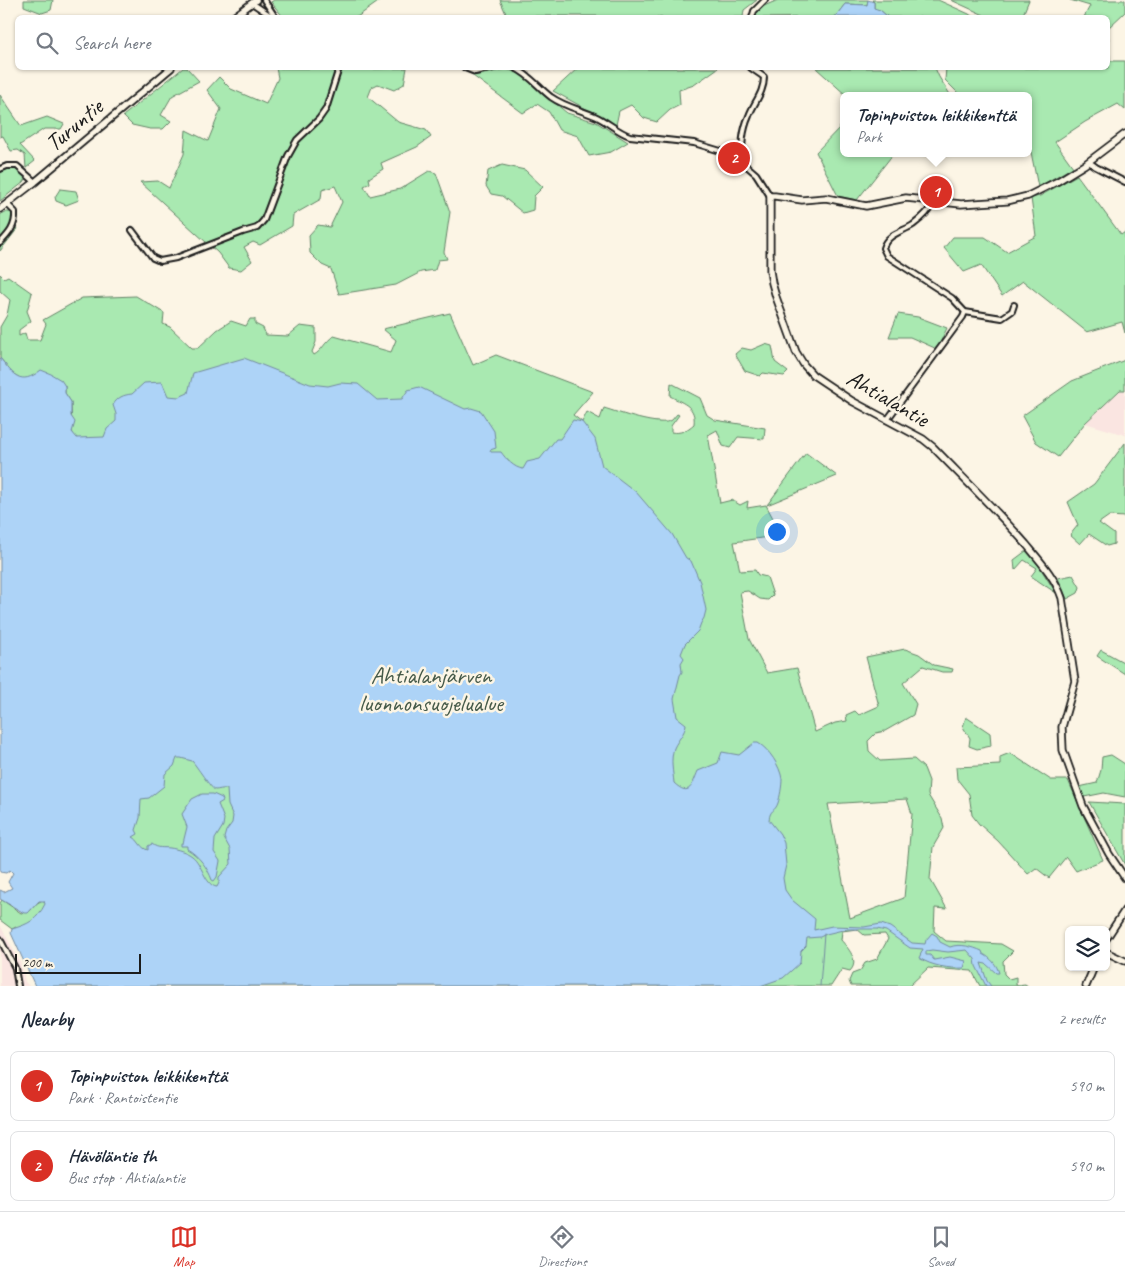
<!DOCTYPE html>
<meta charset="utf-8">
<style>
body{margin:0;font-family:Caveat,sans-serif;background:#f2f2f3;color:#1f2937}
.controls{position:absolute;right:15px;bottom:15px;display:grid;overflow:hidden;border-radius:8px;box-shadow:0 1px 4px #0004}
.controls button{width:45px;height:45px;display:grid;place-items:center;padding:0;border:0;border-bottom:1px solid #e0e1e3;background:#fff;color:#1f2937;font:25px sans-serif}
.scale{position:absolute;left:15px;bottom:12px;width:126px;box-sizing:border-box;padding-left:5px;border:2px solid #1c1c1c;border-top:0;font-size:14px;line-height:18px;white-space:nowrap;color:#1c1c1c;-webkit-text-stroke:4px #fcf5e5;paint-order:stroke}
.you{position:absolute;left:776px;top:531px;width:18px;height:18px;margin:-12px;border:4px solid #fff;border-radius:50%;background:#1a73e8;box-shadow:0 0 0 8px #1a73e833}
.badge{display:grid;place-items:center;width:32px;height:32px;border-radius:50%;background:#d93025;color:#fff;font-size:16px;font-weight:700}
.pin{position:absolute;translate:-50% -50%;border:2px solid #fff;box-shadow:0 1px 5px #0006}
.popup{position:absolute;left:840px;top:92px;width:192px;height:65px;box-sizing:border-box;display:grid;place-content:center;border-radius:8px;background:#fff;filter:drop-shadow(0 1px 4px #0005);font-size:16px;white-space:nowrap;color:#747a83}
.popup b{font-size:19px;color:#1f2937}
.popup::after{content:'';position:absolute;left:50%;top:100%;margin-left:-10px;border:10px solid transparent;border-top-color:#fff}
.list{margin:0;padding:0;list-style:none}
h2{display:flex;justify-content:space-between;align-items:center;height:65px;margin:0;padding:0 20px;font-size:21px}
h2 small{font-size:16px;font-weight:400;color:#747a83}
.list li{display:grid;grid-template-columns:32px 1fr auto;gap:15px;align-items:center;box-sizing:border-box;height:70px;margin:0 10px 10px;padding:0 10px;border:1px solid #e0e1e3;border-radius:8px}
.list b{display:block;font-size:19px;white-space:nowrap}
.list p{margin:0;font-size:16px;white-space:nowrap;color:#747a83}
.list em{font-size:16px;font-style:normal;color:#747a83}
.icon{flex:none;width:28px;height:28px;fill:none;stroke:currentColor;stroke-width:2;stroke-linecap:round;stroke-linejoin:round}
.map{position:relative;flex:none;width:1125px;height:986px;overflow:hidden}
.search{position:absolute;background:#fff;box-shadow:0 1px 4px #0004;left:15px;right:15px;top:15px;height:55px;display:flex;align-items:center;gap:12px;box-sizing:border-box;padding:0 18px;border-radius:8px;color:#747a83;font-size:19px}
.sheet{height:225px;background:#fff}
nav{display:flex;justify-content:space-around;align-items:center;box-sizing:border-box;height:70px;border-top:1px solid #e0e1e3;background:#fff;font-size:14px;color:#747a83}
nav a{display:grid;justify-items:center;gap:2px}
nav .on{color:#d93025}
.map>svg:first-child{display:block}
.built{fill:#fae5e1}
.green{fill:#a9e9b1;stroke:#628266;fill-rule:evenodd}
.water{fill:#add3f7;stroke:#738a9f;fill-rule:evenodd}
.lines{fill:none;stroke-linecap:round;stroke-linejoin:round}
.stream{stroke:#738a9f;stroke-width:1}
.street-casing{stroke:#1c1c1c;stroke-width:8}
.secondary-casing{stroke:#1c1c1c;stroke-width:9}
.street{stroke:#fcf5e5;stroke-width:4}
.secondary{stroke:#fcf5e5;stroke-width:5.5}
.labels{text-anchor:middle;dominant-baseline:central;stroke-width:5;stroke-linejoin:round;paint-order:stroke}
.street-label{font-size:24px;fill:#1c1c1c;stroke:#fcf5e5}
.park-label{font-size:24px;fill:#465a49;stroke:#fcf5e5}
</style>
<div class="map">
<svg width="1125" height="986" viewBox="0 0 1125 986">
<rect width="100%" height="100%" fill="#fcf5e5"/>
<filter id="ink" filterUnits="userSpaceOnUse"><feTurbulence type="fractalNoise" baseFrequency=".02" numOctaves="2"/><feDisplacementMap in="SourceGraphic" scale="10" xChannelSelector="R" yChannelSelector="G"/><feConvolveMatrix kernelMatrix="1 2 1 2 8 2 1 2 1" color-interpolation-filters="sRGB"/></filter>
<g filter="url(#ink)">
<!-- built -->
<g class="built">
<path d="M1120,390H1125V435L1085,423Z"/>
<path d="M0,925L22,966L25,982L29,986H0Z"/>
</g>
<!-- green -->
<g class="green">
<path d="M24,0H53L51,10L42,13L24,6Z"/>
<path d="M274,0H381L357,17L284,18L271,2Z"/>
<path d="M500,0H757L744,10L743,17L599,18L598,16H507Z"/>
<path d="M778,0H868L867,5L845,4L835,17L755,18L757,9Z"/>
<path d="M872,0H938L969,14L973,17H888L880,10L874,9V2Z"/>
<path d="M951,0H1029L1022,17H986L984,15Z"/>
<path d="M1070,0H1125V12L1108,28L1110,61H1125V110L1118,104L1085,122L1055,142L1073,167L1038,187L1029,142L1028,96H961L945,80L946,68H1108V18L1084,17L1090,6Z"/>
<path d="M183,68H187L199,81L172,96L161,115L171,121L163,129H150L132,125L123,116Z"/>
<path d="M276,68L376,69L407,68L404,84L394,90L378,84L372,87L368,97L398,122L426,130L431,137L417,147L381,163L383,169L369,178L370,183L364,186L370,196L400,189L429,171L436,173L450,212L444,252L447,259L438,260L435,270L421,272L396,285L339,294L331,269L322,265L310,253L309,235L318,225L330,227L342,202L335,186L322,190L321,199L293,215L292,226L260,245L253,242L244,247L252,261L241,270L229,268L218,253L140,182L158,181L169,188L184,154L186,130L208,141L221,109L207,90L219,77L231,89L266,104L278,78Z"/>
<path d="M578,68H718L694,85L679,90L680,105L670,110L657,122L644,118L631,105L619,111L616,125L553,91Z"/>
<path d="M816,68H935L939,77L951,96H847Z"/>
<path d="M506,69L519,73L567,113L596,122L628,142L611,152L589,156L578,136L559,130L549,112L537,104L523,113L473,76Z"/>
<path d="M0,95L21,126L47,117L64,124L61,129H44L20,145L35,161L26,168L25,155L18,150L11,151L3,136L0,137Z"/>
<path d="M843,124L844,153H894L857,200L838,196L816,152Z"/>
<path d="M502,165L525,170L543,187L534,196L533,210L523,213L502,196L491,194L486,186L488,171Z"/>
<path d="M13,168L22,172L26,179L24,182L0,201V173L8,169Z"/>
<path d="M1077,175L1121,235L1125,232V333L1122,322L1087,332L1023,281L1002,296L981,265L964,272L944,248L953,237H985L1007,252L1036,236L1031,198L1040,196Z"/>
<path d="M928,183L946,185L944,200L926,198Z"/>
<path d="M60,189L76,191L79,200L66,205L56,201L55,197Z"/>
<path d="M5,212H11L12,215L11,228H18L0,251V215Z"/>
<path d="M0,274L4,278L8,276L32,293L27,311L31,321L19,330V336L25,333L27,340H40L46,324L43,320L82,298L136,296L164,313L163,324L170,327L192,348H198L217,330L231,321L246,326L250,319H255V324L263,328L266,335L288,336L300,326L316,328V342L312,352L314,355C322,351 325,341 334,336L391,352L396,340L383,329L450,313L473,365L496,355L593,392L573,415L582,422L587,412L600,419L604,408C617,412 661,428 672,420C674,418 675,416 677,414L679,415L671,426V432C681,434 687,430 694,424C696,406 684,404 670,396L671,383L700,398L707,415L715,420L765,428L764,439L738,437L730,448L723,446L717,430L708,435L720,503L732,500L740,505L748,501L747,508L766,505L782,535L734,542L740,571L755,570L758,575L767,577L773,595L768,600L760,599L748,591L740,592L749,639L767,673L797,668L815,732L835,723L847,721L846,715L855,711L859,715L879,706L866,657L905,649L919,654L934,665L953,669L952,672H942L923,666L903,683L916,704L913,715L885,731L876,733L868,741L869,751L880,761L914,759L924,768L929,781L928,795L942,818L944,828L933,847L930,879L947,909L935,908L934,931L946,941L1001,944L1013,951L1003,961L1004,974L1009,979L1016,977V985L1025,984L1028,986H980L972,971L928,968L909,986H851L849,981L852,974L860,971L865,963L877,959L888,939L885,934L864,935L857,929L842,931L841,940C848,948 860,961 850,971L842,969L831,986H42L16,927L12,929L0,920V903L2,900L21,913L31,910L37,903L41,901L74,436L72,431L71,402L65,393V386L41,371L30,378L22,379L12,373L0,358V327L7,315L10,300L0,291ZM907,799L912,814L904,898L850,918L828,804Z"/>
<path d="M898,314L918,317L947,328L937,349L910,337H889Z"/>
<path d="M765,344L772,346L775,362L788,372L784,376L763,373L760,376L745,371L735,354L742,348L751,350Z"/>
<path d="M1125,360V390H1120L1085,423L1058,457L1036,442L1022,416L1072,381Z"/>
<path d="M1125,443V517L1109,516L1099,523L1114,534V544L1107,546L1089,534L1080,544L1070,535L1078,525L1068,502L1094,484Z"/>
<path d="M806,453L837,476L767,505Z"/>
<path d="M1026,551L1039,566L1056,593L1031,576L1037,568L1024,560L1015,570L1014,560Z"/>
<path d="M1073,575L1080,587L1078,593L1067,599L1058,578Z"/>
<path d="M1101,650L1125,663V674L1097,656Z"/>
<path d="M966,717L990,733L991,746L977,749L969,746L970,738L963,727Z"/>
<path d="M1010,753L1051,780H1068L1103,860L1076,871L1066,857L1049,878L1036,868L1028,874L998,841L979,824L972,815L969,794L957,779L956,767L1000,765V757Z"/>
<path d="M1111,755L1125,764V797L1104,793L1084,797L1079,787L1097,783L1101,770L1102,757Z"/>
<path d="M1089,802L1125,804V865Z"/>
</g>
<!-- water -->
<g class="water">
<path d="M868,0L874,2V8L880,10L888,17H835L845,4L867,5Z"/>
<path d="M0,358C13,374 20,387 41,370L51,374L61,380L65,386V393L71,402V416L75,422L72,432L77,438L104,437L107,429L116,421V414L113,405C118,397 123,395 132,394L144,383L162,382L168,396L179,397L188,393L193,373L244,358L310,384L328,386L340,383L358,384L377,400L402,399L408,390L419,387L465,409L471,408L481,411L494,431L496,448L490,450L491,452H501C506,459 514,468 523,469L527,462L540,459L556,439H560L573,420L582,422L595,439L602,466L636,492L672,534L686,558L691,561L700,582L706,610L704,618L701,623L698,631L685,644L681,654L684,658L681,663L682,672L680,675L674,699L677,717L686,724C685,734 678,739 674,748C670,760 673,772 674,783C690,798 692,785 698,771L718,763L722,752L739,755L754,743H758C769,749 780,766 782,779C782,786 780,797 778,803C775,812 770,809 769,820L780,834L784,843L786,865L783,878L785,890L792,900L815,919L814,930L832,926L864,927L881,924L890,927L912,943L925,944L926,940L932,933L937,936L940,942L950,947C960,943 973,947 982,951L983,954C991,958 997,965 999,973H996L986,964L981,963L987,981L991,986H986L976,966L975,959L967,950L948,952L932,950L926,951V955H930L934,960L950,957L966,961L964,968C949,969 932,966 919,958L923,949L910,948L886,931L877,929H847L826,934L820,937L807,938L806,946L801,951L800,963L783,978L760,986H35L11,933L12,929C29,924 37,920 45,904L44,901H39L28,913H24L0,899V890L4,892L12,888L8,882L13,873L10,870L6,873L0,872ZM177,758H181L192,761C196,765 211,789 215,790C218,790 223,788 227,789L228,805L233,816L232,823L226,831L224,838L230,849L231,864L219,877V883L217,887C205,886 202,863 192,856C187,852 177,849 170,848C163,847 158,849 152,844L148,846V850C140,848 139,840 133,837L138,834L136,830L140,818L141,799L149,798L164,786L165,774L174,766Z"/>
<path d="M202,794H213L222,798L223,801L218,804L224,819L223,826L215,839L214,852L220,861L217,877L214,881L212,880C208,868 198,855 187,849V846H181V843H183L187,827L182,814L192,799Z"/>
</g>
<g class="lines">
<!-- stream -->
<path class="stream" d="M820,986L824,934"/>
<!-- street casing -->
<g class="street-casing">
<g id="street">
<path d="M264,0L276,18"/>
<path d="M252,3L274,18"/>
<path d="M752,18L754,11L765,0"/>
<path d="M465,68L475,72L492,68"/>
<path d="M515,68C530,75 539,88 551,97C565,107 582,110 597,117C609,123 618,132 630,136L694,143L734,155L756,174L770,196"/>
<path d="M744,162C740,149 743,129 749,116C754,102 764,93 764,77L751,68"/>
<path d="M1089,162L1096,167L1125,182"/>
<path d="M0,169L7,166H17L35,182"/>
<path d="M934,202C930,210 921,219 913,225C902,232 887,234 883,248L887,256L952,298L965,312L1002,318L1012,311L1014,305"/>
<path d="M132,230L153,258L160,261L176,258L243,232L257,228L264,220L288,156L297,140L319,119L326,109L339,68"/>
<path d="M0,243C9,234 16,226 15,212L7,204"/>
<path d="M887,420L963,317L965,312"/>
<path d="M0,939L15,968L18,986"/>
</g>
</g>
<!-- secondary casing -->
<g class="secondary-casing">
<g id="secondary">
<path d="M232,18L256,0"/>
<path d="M1125,134L1084,165L1058,181L1028,196L1007,201L961,204L906,198L866,206L826,198L802,200L775,196H770V271L772,283L776,297L796,352L804,365L813,375L852,401L923,439L933,447C964,479 996,510 1026,544C1040,561 1055,577 1062,598L1075,681L1062,727L1063,750L1083,806L1109,854L1125,878"/>
<path d="M0,209L35,182L171,68"/>
<path d="M1106,939L1125,910"/>
<path d="M1106,952L1125,961"/>
<path d="M1086,986L1094,967"/>
</g>
</g>
<!-- street -->
<use href="#street" class="street"/>
<!-- secondary -->
<use href="#secondary" class="secondary"/>
</g>
</g>
<g class="labels">
<!-- street labels -->
<g class="street-label">
<text transform="translate(74 125) rotate(-40)">Turuntie</text>
<text transform="translate(888 398) rotate(30)">Ahtialantie</text>
</g>
<!-- park labels -->
<g class="park-label">
<text x="431" y="675">Ahtialanjärven<tspan x="431" dy="28">luonnonsuojelualue</tspan></text>
</g>
</g>
</svg>
<div class="controls">
<button><svg class="icon" aria-label="layers" viewBox="0 0 24 24"><path d="M12 4l9 5-9 5-9-5zM3 14l9 5 9-5"/></svg></button>
</div>
<div class="scale">200 m</div>
<div class="you"></div>
<div class="pin badge" style="left:936px;top:192px">1</div>
<div class="popup"><b>Topinpuiston leikkikenttä</b>Park</div>
<div class="pin badge" style="left:734px;top:158px">2</div>
<div class="search"><svg class="icon" aria-label="search" viewBox="0 0 24 24"><circle cx="10" cy="10" r="6"/><path d="M15 15l6 6"/></svg>Search here</div>
</div>
<section class="sheet">
<h2>Nearby<small>2 results</small></h2>
<ul class="list">
<li><span class="badge">1</span><div><b>Topinpuiston leikkikenttä</b><p>Park · Rantoistentie</p></div><em>590 m</em></li>
<li><span class="badge">2</span><div><b>Hävöläntie th</b><p>Bus stop · Ahtialantie</p></div><em>590 m</em></li>
</ul>
</section>
<nav>
<a class="on"><svg class="icon" aria-label="map" viewBox="0 0 24 24"><path d="M3 6l6-2 6 2 6-2v14l-6 2-6-2-6 2zM9 4v14M15 6v14"/></svg>Map</a>
<a><svg class="icon" aria-label="directions" viewBox="0 0 24 24"><path d="M12 3l9 9-9 9-9-9zM9 14v-3h6M13 9l2 2-2 2"/></svg>Directions</a>
<a><svg class="icon" aria-label="saved" viewBox="0 0 24 24"><path d="M7 4h10v16l-5-4-5 4z"/></svg>Saved</a>
</nav>
